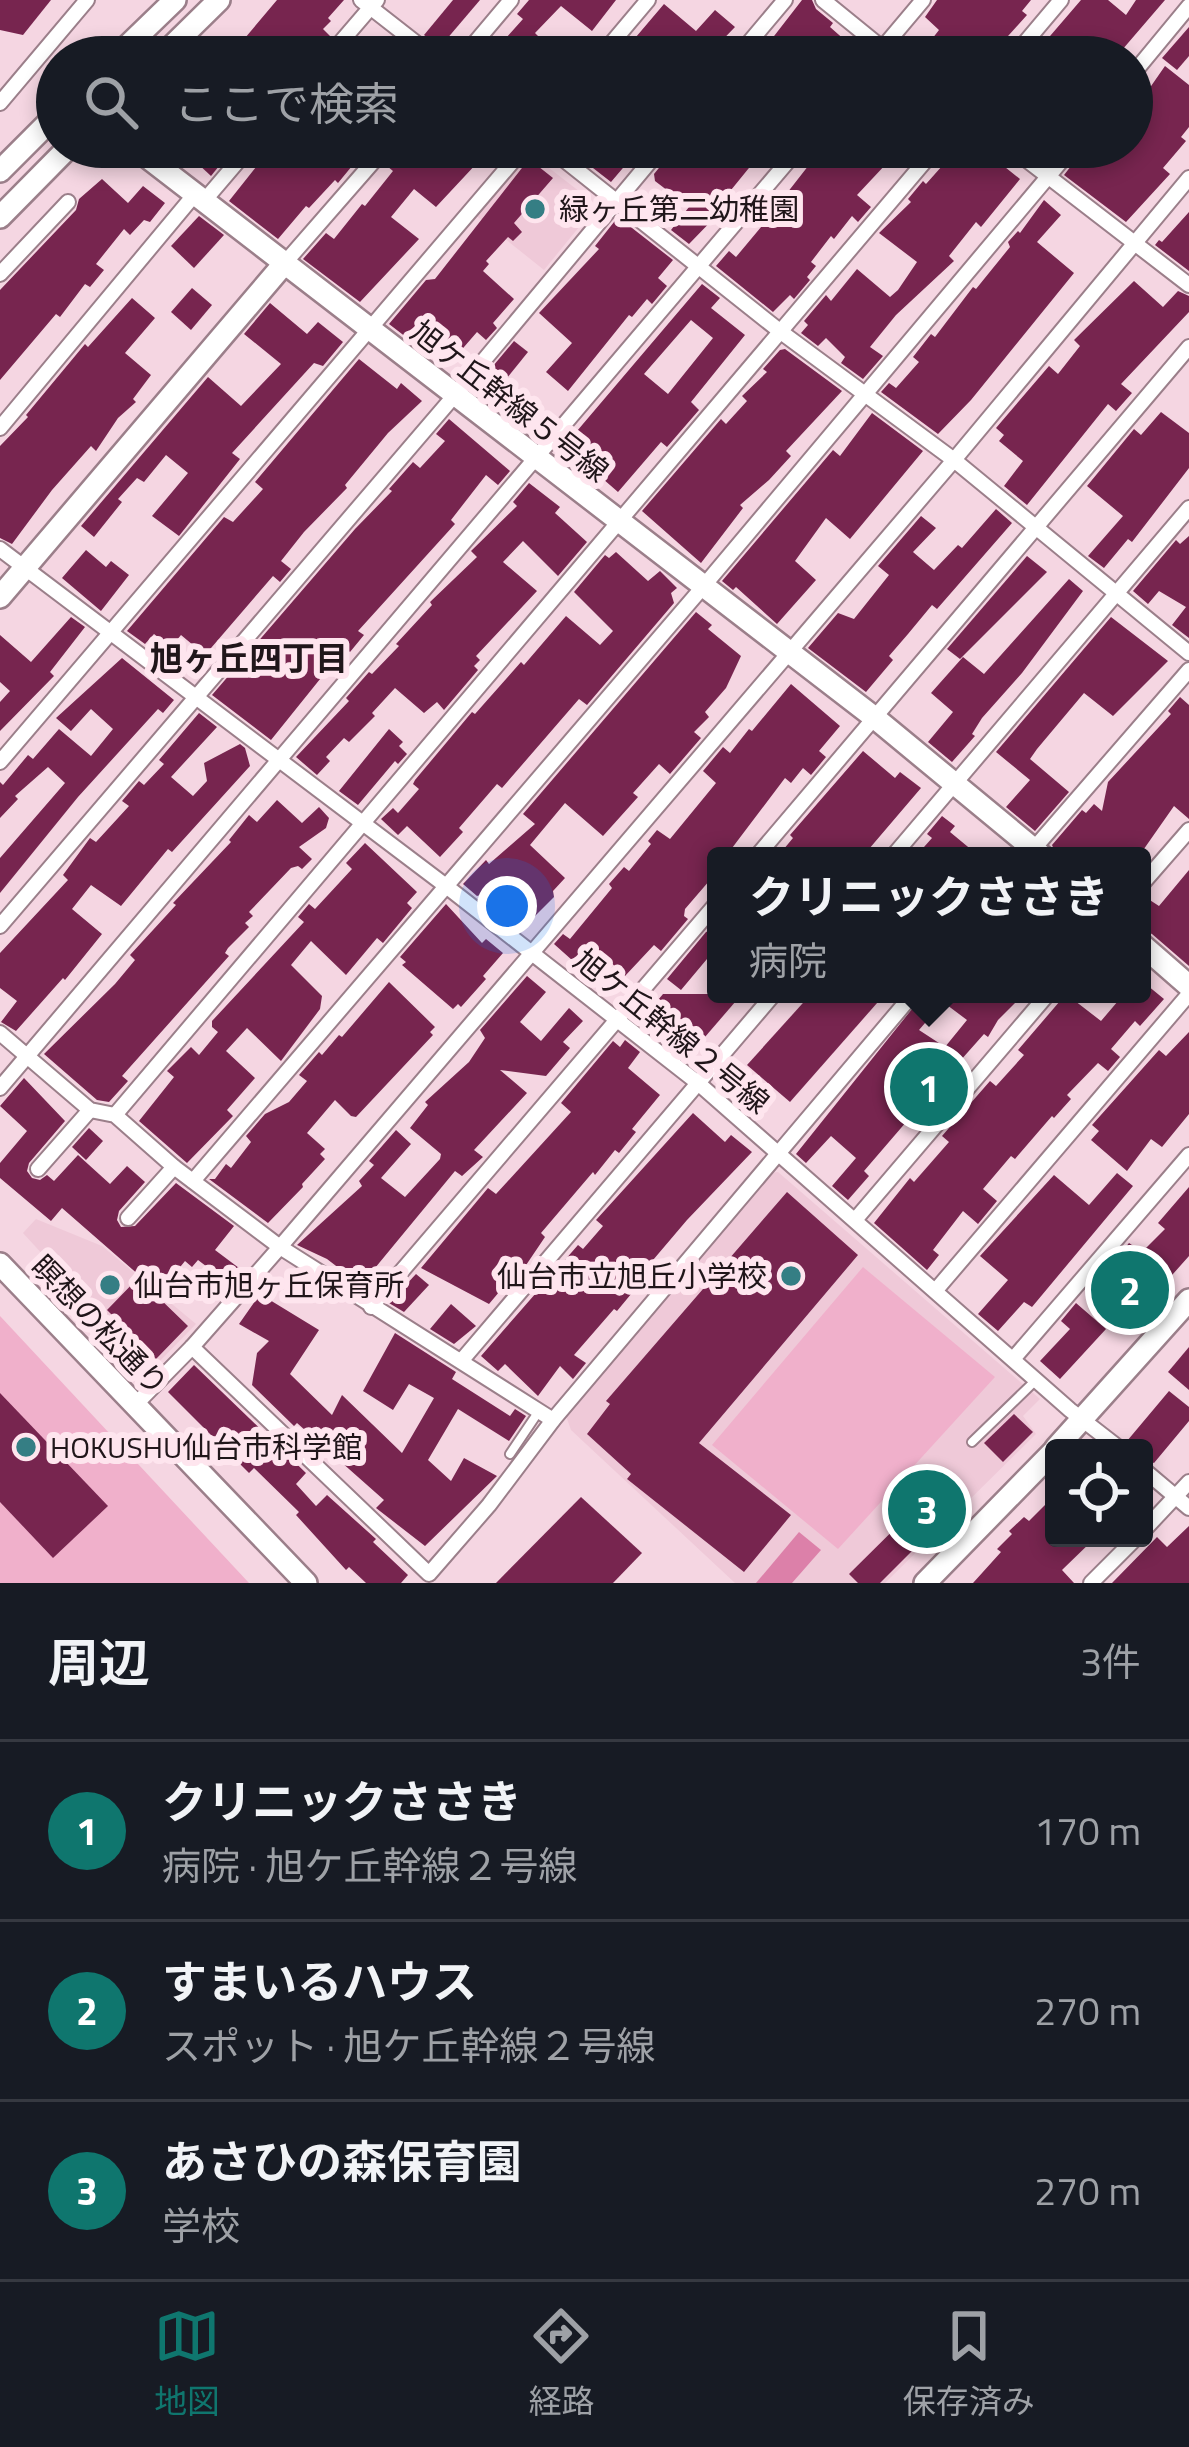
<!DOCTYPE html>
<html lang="ja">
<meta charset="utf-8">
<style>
body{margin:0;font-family:"Titillium Web","Noto Sans JP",sans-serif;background:#20242c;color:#f1f3f6}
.controls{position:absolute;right:36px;bottom:36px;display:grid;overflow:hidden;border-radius:12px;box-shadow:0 6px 18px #0003}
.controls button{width:108px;height:108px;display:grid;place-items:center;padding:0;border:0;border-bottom:3px solid #363941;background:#171b24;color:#f1f3f6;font:60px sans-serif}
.you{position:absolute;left:507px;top:906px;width:42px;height:42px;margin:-30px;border:9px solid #fff;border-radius:50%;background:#1a73e8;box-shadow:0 0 0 18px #1a73e833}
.badge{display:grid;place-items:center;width:78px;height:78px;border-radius:50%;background:#0f766e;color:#fff;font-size:39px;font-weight:700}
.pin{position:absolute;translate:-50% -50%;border:6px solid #fff;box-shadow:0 3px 12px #0006}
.popup{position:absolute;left:707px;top:847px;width:444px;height:156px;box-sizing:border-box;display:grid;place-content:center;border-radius:12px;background:#171b24;filter:drop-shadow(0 3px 9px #0005);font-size:39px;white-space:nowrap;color:#9ea1a6}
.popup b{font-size:45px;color:#f1f3f6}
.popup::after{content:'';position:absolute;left:50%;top:100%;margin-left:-24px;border:24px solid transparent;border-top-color:#171b24}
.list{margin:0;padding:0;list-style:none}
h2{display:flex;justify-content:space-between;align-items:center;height:156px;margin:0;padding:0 48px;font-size:51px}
h2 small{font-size:39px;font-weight:400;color:#9ea1a6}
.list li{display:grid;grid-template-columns:78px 1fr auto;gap:36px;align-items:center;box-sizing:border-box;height:180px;padding:0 48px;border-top:3px solid #363941}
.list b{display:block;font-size:45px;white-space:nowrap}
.list p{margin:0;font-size:39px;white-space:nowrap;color:#9ea1a6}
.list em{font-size:39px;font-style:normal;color:#9ea1a6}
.icon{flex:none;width:66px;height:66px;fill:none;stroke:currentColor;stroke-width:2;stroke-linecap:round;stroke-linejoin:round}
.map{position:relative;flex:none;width:1189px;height:1583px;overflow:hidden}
.search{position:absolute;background:#171b24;box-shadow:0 6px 18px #0003;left:36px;right:36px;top:36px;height:132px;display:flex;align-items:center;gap:30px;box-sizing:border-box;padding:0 42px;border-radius:66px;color:#9ea1a6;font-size:45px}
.sheet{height:696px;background:#171b24}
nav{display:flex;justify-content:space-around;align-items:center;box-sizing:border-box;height:168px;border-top:3px solid #363941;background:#171b24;font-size:33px;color:#9ea1a6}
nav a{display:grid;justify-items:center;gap:6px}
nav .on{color:#0f766e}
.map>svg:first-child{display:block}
.built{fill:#efc9d8}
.green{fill:#f0b0cb}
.water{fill:#dc80a9}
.building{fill:#77254f;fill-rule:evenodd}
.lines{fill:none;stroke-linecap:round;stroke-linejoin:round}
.lane-casing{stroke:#9b7f8a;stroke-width:12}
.street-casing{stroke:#9b7f8a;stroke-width:18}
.secondary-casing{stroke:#9b7f8a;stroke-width:26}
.lane{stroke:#fff;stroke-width:8}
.street{stroke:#fff;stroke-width:14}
.secondary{stroke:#fff;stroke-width:21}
.poi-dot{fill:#357e84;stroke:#fee5ee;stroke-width:4.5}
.labels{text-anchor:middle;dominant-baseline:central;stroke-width:12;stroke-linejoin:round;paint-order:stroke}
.poi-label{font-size:30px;fill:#20161a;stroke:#fee5ee;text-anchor:start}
.street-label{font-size:30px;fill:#20161a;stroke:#fee5ee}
.neighbourhood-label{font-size:33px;font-weight:bold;fill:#20161a;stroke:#fee5ee}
</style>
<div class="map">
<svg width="1189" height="1583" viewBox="0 0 1189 1583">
<rect width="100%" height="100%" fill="#f5d6e2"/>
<!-- built -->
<g class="built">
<path d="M527,151L597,205L544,270L474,214Z"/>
<path d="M778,1172L1040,1399L1023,1416L1036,1434L885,1583H735L571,1430L566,1416L770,1173Z"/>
<path d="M36,1219L102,1246L196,1324L150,1371L23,1233Z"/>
</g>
<!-- green -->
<g class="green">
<path d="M863,1267L995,1377L838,1549L712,1445Z"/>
<path d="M0,1316L249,1583H0Z"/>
</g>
<!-- water -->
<path class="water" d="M799,1532L821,1550L792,1583H756Z"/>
<!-- building -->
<g class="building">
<path d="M0,0H51L23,35L0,30Z"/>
<path d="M277,0H344L328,18L331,21L323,29L331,37L321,48L314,42L300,57H229Z"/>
<path d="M453,0H480L440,47L424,35Z"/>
<path d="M529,0H616L592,31L561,6L535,33L540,38L536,43L549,57H489L523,19L517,14Z"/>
<path d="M802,0H812L816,9L833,23L830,27L847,42L841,48L849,57H774L764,49Z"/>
<path d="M937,0H1031L1022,11L1027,15L989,57H957L947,48L939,57H918L939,30L925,17Z"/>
<path d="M1081,0H1108L1126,15L1136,0H1165L1116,57H1032Z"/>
<path d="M664,4L696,31L715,10L735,27L706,57H685L662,38L646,57H619Z"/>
<path d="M1189,27V56L1177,70L1162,58Z"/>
<path d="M1165,66L1189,85V127L1181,137L1186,141L1163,168L1170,174L1126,222L1064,175L1086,147H1132V96L1142,83L1149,89Z"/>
<path d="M180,147H218L227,156L211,176Z"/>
<path d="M272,147H350L341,157L352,166L338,183L335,180L309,208L306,206L278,239L229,201Z"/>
<path d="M406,147H492L436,207L414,189L391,217L419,239L360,302L303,259L326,233L334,239L362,204L365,206L393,171L387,166Z"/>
<path d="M566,147H632L624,158L628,162L611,182Z"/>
<path d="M676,147H766L718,206L722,210L689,244L671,230L689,207L655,181L654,174Z"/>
<path d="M823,147H836L857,164L873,147H902L857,195L871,207L858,222L852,216L834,239L831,236L811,262L816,266L807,277L810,280L794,299L790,295L773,312L716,266L729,251L736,257L767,220L763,217L780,202Z"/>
<path d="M959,147H980L1020,179L981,227L976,222L949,256L954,261L896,315L870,347L883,356L863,379L841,363L845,357L826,338L818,346L801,333L808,325L804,321L826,295L831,301L857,269L890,297L898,290L917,262L879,233L911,202L908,199L923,181L926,184Z"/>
<path d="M529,159L553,178L514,223L522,232L513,241L508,237L486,261L489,264L483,271L514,299L493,323L497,328L486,340L477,332L451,362L421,337L415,344L389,324L426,280L435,279Z"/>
<path d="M102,179L128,203L143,186L165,203L150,222L144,220L130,235L124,229L96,264L104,270L90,287L85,284L60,317L56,314L0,380V290L76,210L79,199Z"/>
<path d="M1044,200L1061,215L1037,242L1074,273L971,400L938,434L881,392L889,383L896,388L919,362L913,357L931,334L935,337L973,287L976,289L1010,247L1008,242L1018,231L1020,233Z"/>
<path d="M1189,212V271L1155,245L1159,240L1162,242Z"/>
<path d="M199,216L224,235L194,268L171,246Z"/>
<path d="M618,217L673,260L658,278L667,286L652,304L647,299L632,317L629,315L568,391L546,372L572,343L539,313L599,249L595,246Z"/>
<path d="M1134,281L1163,307L1178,291L1189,296V312L1121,384L1132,393L1116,411L1108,404L1027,505L1004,486L1023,461L999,441L1004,435L996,428L1049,366L1058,374L1080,346L1074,340Z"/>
<path d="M702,284L720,298L711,308L745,335L691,402L699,410L667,447L661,442L618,492L595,472L591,477L560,451ZM691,320L713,338L668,394L644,374Z"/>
<path d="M192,288L212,305L191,330L171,312Z"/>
<path d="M132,298L155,318L125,353L151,375L133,399L136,402L118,418L96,451L91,446L52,490L12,544L0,538V446L28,417L26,415L85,344L88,347Z"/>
<path d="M270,303L307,334L318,322L343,342L323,366L314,363L232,453L240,459L179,536L152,516L188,473L166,455L144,482L137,478L118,499L122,502L94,537L81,526L208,377L241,406L281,364L244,334Z"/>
<path d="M514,341L528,352L498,389L483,378Z"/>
<path d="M785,349L842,391L786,451L791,456L769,480L740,505L743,508L701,563L642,511L721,419L726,424L747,401L742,396L767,372L763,369L780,350Z"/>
<path d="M359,359L397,389L401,383L422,401L388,433L345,485L347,488L304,532L281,561L291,569L280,582L273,576L205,655L181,635L171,647L154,634L145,644L127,631L224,517L233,522L263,489L255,482Z"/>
<path d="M1161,412L1189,433V468L1132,542L1128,539L1104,568L1088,556L1123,516L1087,486L1134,429L1141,435Z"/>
<path d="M872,413L923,451L850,539L826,518L795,561L816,580L777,624L736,587L733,590L722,581L833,450L840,456Z"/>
<path d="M449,419L510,471L498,485L486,475L451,520L455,524L358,631L364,635L350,652L345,648L271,740L212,695L355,529L392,491L389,489L413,462L420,468L445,441L436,434Z"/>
<path d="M529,483L560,507L555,513L587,542L558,576L523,541L503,562L537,591L476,656L480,660L474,666L478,670L444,710L437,702L424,713L395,688L372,713L375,716L349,742L344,738L326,757L330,761L317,775L296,757L349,701L346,698L369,672L372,674L399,646L396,644L432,605L430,602L477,557L471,551L517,506L513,502Z"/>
<path d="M996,509L1012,523L937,609L932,605L908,634L889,656L893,660L866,692L808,648L838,613L854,619L889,575L878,566L921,516L936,528L913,552L934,570L958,545L962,548Z"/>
<path d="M1189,536V638L1172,625L1186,607L1159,591L1148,604L1133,591L1176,540L1180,544Z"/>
<path d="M86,550L106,567L111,561L129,575L101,611L62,578Z"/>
<path d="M616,552L648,581L660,571L677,588L671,593L674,603L587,705L579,699L502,788L497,784L459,828L463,832L440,857L407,826L398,835L381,819L393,808L398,813L419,789L413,784L415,780L472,712L475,714L521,662L524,665L566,616L600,645L613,631L574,592L605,555L609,558Z"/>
<path d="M1027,556L1047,572L960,659L947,649Z"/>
<path d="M1069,579L1083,591L1022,673L982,718L972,734L975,736L952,762L928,742L953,712L931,693L963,657L984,674Z"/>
<path d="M696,612L712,625L708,629L741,656L726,688L705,712L709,717L694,732L701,738L670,774L659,764L633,793L638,797L603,836L565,803L530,845L565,878L553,891L554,897L523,928L507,918L486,893L477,896L463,884L486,860L489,864L535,824L523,814Z"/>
<path d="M71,617L85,627L50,672L54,676L0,731V702L10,691L0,682V635L31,662Z"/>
<path d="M1111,617L1168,661L1113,716L1084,693L1037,749L1030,759L1069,792L1035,831L1006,807L1030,780L996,752Z"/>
<path d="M122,658L174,700L163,713L158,709L78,797L0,893V858L65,783L48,767L15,796L18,799L0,818V782L3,785L28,755L33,759L59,729L91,756L113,729L91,709L71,731L56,718Z"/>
<path d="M791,684L840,726L819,751L826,757L811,775L803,768L791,783L785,778L726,856H716V873L685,909L684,916L688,919L661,951L654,945L625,976L597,949L582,969L554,944L563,934L570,939L612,888L609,884L624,867L629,871L651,844L648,841L657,830L670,839L716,783L703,771L723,747L730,753L749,729L752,731Z"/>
<path d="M1180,697L1189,705V819L1174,806L1139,856H1057L1052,845L1082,810L1086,813L1094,804L1102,811L1108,782L1171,714L1168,711Z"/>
<path d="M199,713L217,727L171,777L193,796L207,781L204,763L240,744L245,748L250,766L172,852L168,849L121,906L91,885L72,909L102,934L65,980L63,978L16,1031L1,1022L17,1001L0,988V953L68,880L63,875L90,838L96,842L129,806L122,801L139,781L144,785L164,764L159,760Z"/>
<path d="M389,729L403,742L399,746L407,754L398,764L395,761L358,805L339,791Z"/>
<path d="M863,751L895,778L900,772L921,788L863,856H778L793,838L790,835Z"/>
<path d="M277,800L302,823L319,807L329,818L326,828L299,847L312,859L302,869L298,866L291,868L249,912L253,916L245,923L249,927L228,948L225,953L229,956L122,1076L128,1081L109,1102L97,1100L44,1054L115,984L135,960L130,955L176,905L173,903L231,842L229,840L249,815L257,822Z"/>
<path d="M942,816L955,826L950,832L979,856H916L932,838L927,834Z"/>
<path d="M365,843L417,892L407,903L412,908L383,943L377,938L346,975L311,941L291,965L322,996L320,1009L281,1061L247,1028L226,1051L255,1078L227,1110L233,1116L187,1163L139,1121L174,1077L167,1071L191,1047L199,1055L218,1032L212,1027V1021L304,922L298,917L309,904L315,909L352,869L346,863Z"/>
<path d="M1189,870V966L1152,934L1142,930V895L1159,906Z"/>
<path d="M446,904L482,943L486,939L503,953L483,976L486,979L461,1007L458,1004L453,1009L402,965L406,962L400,957Z"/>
<path d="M716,928V967L707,959L681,990L667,979L706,932Z"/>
<path d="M527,976L546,992L520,1022L541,1041L569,1008L583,1021L563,1042L570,1048L546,1076L500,1070L527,1093L474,1150L483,1157L462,1176L455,1171L361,1285L327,1259L297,1245L362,1186L359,1181L374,1165L369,1161L396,1130L411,1144L381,1178L405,1197L440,1159L441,1154L410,1128L428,1105L425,1102L469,1062L485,1038L480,1030Z"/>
<path d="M1142,981L1164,999L1140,1026L1135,1021L1111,1049L1120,1057L1108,1071L1098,1063L1067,1095L1071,1099L1054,1118L1052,1116L1015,1159L1011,1156L983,1189L997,1201L978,1224L963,1211L933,1250L939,1255L927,1270L874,1223L910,1178L914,1182L949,1142L942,1136L990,1081L996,1086L1024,1055L1018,1050L1066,994L1101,1021L1124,994H1142Z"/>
<path d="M389,982L435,1027L430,1032L433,1035L356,1117L351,1116L335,1100L307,1133L325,1149L320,1154L325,1159L302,1184L303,1187L268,1223L209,1179H215L226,1164L231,1168L251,1142L246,1136L265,1114L289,1102L307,1081L299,1075L319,1052L322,1055L339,1035L342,1037Z"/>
<path d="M663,994H742L686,1059L639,1023Z"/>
<path d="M811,994H885L790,1102L747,1065Z"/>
<path d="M924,994H1024L998,1020L988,1037L984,1034L960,1061L964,1064L948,1082L944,1078L864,1171L869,1176L848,1200L832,1186L856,1158L831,1136L806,1163L796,1154ZM943,1002L967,1020L945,1047L919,1030Z"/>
<path d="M1189,1032V1114L1162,1147L1151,1139L1127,1171L1091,1140L1099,1131L1092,1125L1159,1050L1166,1056Z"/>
<path d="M625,1040L640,1052L628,1068L660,1095L632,1129L636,1132L619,1153L615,1150L595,1175L593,1172L541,1233L545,1237L518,1277L515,1273L489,1304L421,1268L488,1188L496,1194L571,1112L561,1103L613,1041L620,1047Z"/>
<path d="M24,1078L65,1121L29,1163L27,1171L32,1178L40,1180L47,1175L54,1181L78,1155L110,1184L127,1166L145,1182L119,1211L117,1220L121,1227L135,1226L176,1183L234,1226L215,1250L239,1268L227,1282L198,1260L192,1267L185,1261L168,1282L157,1276L152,1283L161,1291L157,1296L188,1326L156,1359L107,1310L140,1276L62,1208L51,1221L0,1178V1163L27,1131L0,1106Z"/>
<path d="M693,1113L725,1142L731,1135L752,1152L687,1220L642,1273L646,1276L617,1311L614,1309L574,1355L586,1363L573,1379L560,1366L538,1396L505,1364L498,1371L481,1356L578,1245L583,1249L603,1226L596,1220Z"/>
<path d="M89,1128L103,1141L86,1160L72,1147Z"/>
<path d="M1117,1173L1133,1186L1032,1307L1024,1302L998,1331L978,1314L1008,1280L980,1256L1054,1175L1089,1205Z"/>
<path d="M1189,1187V1256L1132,1320L1095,1284L1129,1243L1142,1252L1165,1229L1158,1223Z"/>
<path d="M787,1192L858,1255L699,1443L791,1515L744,1572L627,1479L631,1474L587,1434L610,1404L606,1401Z"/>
<path d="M416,1274L429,1285L404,1312L389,1303Z"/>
<path d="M260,1294L319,1330L290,1374L332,1415L342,1395L402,1453L434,1398L409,1384L393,1410L363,1391L395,1333L456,1372L452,1379L510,1416L515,1409L526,1416L509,1441L458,1409L428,1460L451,1481L464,1458L497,1476L425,1546L376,1508L384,1500L297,1423L294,1426L252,1385L257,1353L269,1341L239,1324Z"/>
<path d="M1076,1303L1106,1329L1060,1379L1040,1361L1070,1329L1061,1321Z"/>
<path d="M451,1304L476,1326L454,1344L430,1329Z"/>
<path d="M1189,1347V1390L1168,1372Z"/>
<path d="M194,1365L306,1473L296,1484L316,1506L327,1495L376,1539L373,1542L408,1575L401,1583H366L349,1567L346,1570L296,1515L299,1512L254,1468L249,1473L168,1392Z"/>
<path d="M1169,1391L1189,1407V1421L1154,1463L1144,1459V1448H1130L1127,1441Z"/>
<path d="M0,1393L108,1506L53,1558L0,1502Z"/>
<path d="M1014,1414L1033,1432L1003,1462L984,1443Z"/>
<path d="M944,1480L967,1503L941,1529L937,1526L880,1583H858L849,1574Z"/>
<path d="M1054,1496V1538H1095L1062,1570L1074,1583H973L1001,1552L997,1549L1012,1534L1009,1531L1024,1517L1029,1521Z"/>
<path d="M581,1497L642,1553L613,1583H496Z"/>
<path d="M1189,1526V1583H1112L1157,1537L1167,1547Z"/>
</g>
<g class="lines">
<!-- lane casing -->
<g class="lane-casing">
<g id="lane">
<path d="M972,1442L1035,1381"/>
<path d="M510,1454L539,1411"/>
</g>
</g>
<!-- street casing -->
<g class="street-casing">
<g id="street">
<path d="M361,0L434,57"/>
<path d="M823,0L893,57"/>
<path d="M328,57L377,0"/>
<path d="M463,57L511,0"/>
<path d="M600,57L648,0"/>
<path d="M737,57L785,0"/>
<path d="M875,57L923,0"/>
<path d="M1013,57L1061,0"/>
<path d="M1132,75L1189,6"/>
<path d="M0,103L87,0"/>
<path d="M548,147L781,332L954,460L1189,653"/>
<path d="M1010,147L1189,285"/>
<path d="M204,201L250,147"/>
<path d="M283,265L386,147"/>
<path d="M0,274L68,202"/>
<path d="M0,428L195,194"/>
<path d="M0,549L446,886L698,1083L1070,1410L1119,1448"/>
<path d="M0,762L525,147"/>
<path d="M1031,852L1189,670"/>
<path d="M757,856L1189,347"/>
<path d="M893,856L1189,508"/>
<path d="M1142,884L1189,830"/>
<path d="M0,926L454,396L662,147"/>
<path d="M0,1033L90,1110L115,1115L174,1167L280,1247L553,1420"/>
<path d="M0,1088L800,147"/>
<path d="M115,1115L937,147"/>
<path d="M38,1169L90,1110"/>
<path d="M193,1181L702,588L1073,147"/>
<path d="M128,1218L174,1167"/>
<path d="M855,1220L1048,994"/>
<path d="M936,1290L1189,994"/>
<path d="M371,1307L716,904"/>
<path d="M192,1347L429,1574L489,1505L553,1420L913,994"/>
<path d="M1014,1358L1189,1155"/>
<path d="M462,1360L774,994"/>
<path d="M135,1405L192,1347L280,1247L954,460L1189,178"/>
<path d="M1144,1470L1189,1508"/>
<path d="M1144,1530L1189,1482"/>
<path d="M1091,1583L1136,1538"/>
</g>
</g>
<!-- secondary casing -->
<g class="secondary-casing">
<g id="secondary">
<path d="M116,57L175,0"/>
<path d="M161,57L219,0"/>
<path d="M134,147L875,718L1042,856"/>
<path d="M0,171L57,114"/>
<path d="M0,217L69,147"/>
<path d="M0,597L283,265"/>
<path d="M1142,945L1189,986"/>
<path d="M0,1264L306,1583"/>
<path d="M1056,1448L1189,1300"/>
<path d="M925,1583L1054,1451"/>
</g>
</g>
<!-- lane -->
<use href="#lane" class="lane"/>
<!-- street -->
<use href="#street" class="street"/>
<!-- secondary -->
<use href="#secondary" class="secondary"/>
</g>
<!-- markers -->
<g class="poi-dot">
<circle cx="535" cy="209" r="12"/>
<circle cx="791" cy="1276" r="12"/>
<circle cx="110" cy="1285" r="12"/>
<circle cx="26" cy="1447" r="12"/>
</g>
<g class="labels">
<!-- poi labels -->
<g class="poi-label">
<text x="559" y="209">緑ヶ丘第二幼稚園</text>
<text x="767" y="1276" text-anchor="end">仙台市立旭丘小学校</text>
<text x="134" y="1285">仙台市旭ヶ丘保育所</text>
<text x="50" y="1447">HOKUSHU仙台市科学館</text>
</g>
<!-- street labels -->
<g class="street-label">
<text transform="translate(510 401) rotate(38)">旭ケ丘幹線５号線</text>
<text transform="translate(672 1031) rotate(39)">旭ケ丘幹線２号線</text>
<text transform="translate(100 1325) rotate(46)">瞑想の松通り</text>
</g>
<!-- neighbourhood labels -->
<g class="neighbourhood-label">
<text x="249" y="658">旭ヶ丘四丁目</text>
</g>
</g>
</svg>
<div class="controls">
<button><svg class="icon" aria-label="locate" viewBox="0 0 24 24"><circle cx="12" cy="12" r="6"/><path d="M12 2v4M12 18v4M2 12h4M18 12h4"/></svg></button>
</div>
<div class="you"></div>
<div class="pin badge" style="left:929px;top:1087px">1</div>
<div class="popup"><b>クリニックささき</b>病院</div>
<div class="pin badge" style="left:1130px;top:1290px">2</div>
<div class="pin badge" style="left:927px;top:1509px">3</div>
<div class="search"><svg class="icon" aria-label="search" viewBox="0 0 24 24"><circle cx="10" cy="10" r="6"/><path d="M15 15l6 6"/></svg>ここで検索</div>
</div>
<section class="sheet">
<h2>周辺<small>3件</small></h2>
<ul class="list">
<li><span class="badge">1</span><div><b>クリニックささき</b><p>病院 · 旭ケ丘幹線２号線</p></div><em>170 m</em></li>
<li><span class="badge">2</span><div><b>すまいるハウス</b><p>スポット · 旭ケ丘幹線２号線</p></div><em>270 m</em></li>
<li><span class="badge">3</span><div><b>あさひの森保育園</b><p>学校</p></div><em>270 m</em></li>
</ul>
</section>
<nav>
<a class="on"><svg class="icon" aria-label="map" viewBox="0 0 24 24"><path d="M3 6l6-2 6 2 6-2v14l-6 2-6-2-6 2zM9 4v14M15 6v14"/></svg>地図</a>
<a><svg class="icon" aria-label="directions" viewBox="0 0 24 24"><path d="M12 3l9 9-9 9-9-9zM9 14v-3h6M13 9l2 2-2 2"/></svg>経路</a>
<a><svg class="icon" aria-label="saved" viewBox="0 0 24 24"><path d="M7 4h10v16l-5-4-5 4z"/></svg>保存済み</a>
</nav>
